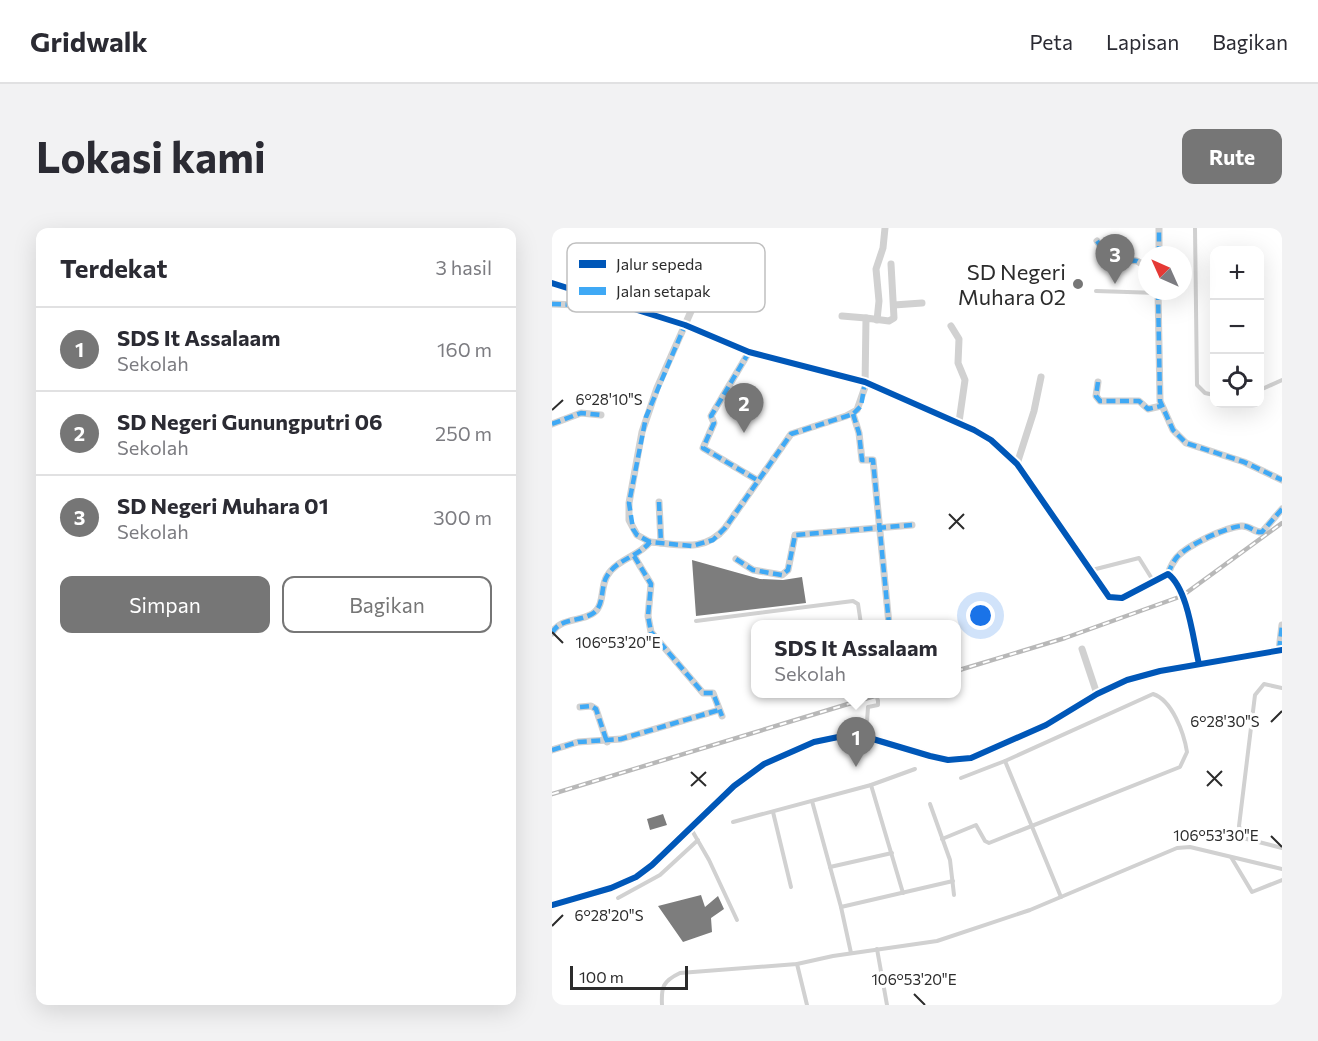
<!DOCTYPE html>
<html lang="id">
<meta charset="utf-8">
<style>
body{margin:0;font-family:Commissioner,sans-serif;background:#f2f2f3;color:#2b2b33}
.controls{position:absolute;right:18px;top:18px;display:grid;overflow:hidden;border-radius:12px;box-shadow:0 6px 24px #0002}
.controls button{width:54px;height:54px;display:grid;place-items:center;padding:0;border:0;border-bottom:2px solid #e1e1e2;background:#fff;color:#2b2b33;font:30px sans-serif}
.compass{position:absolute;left:586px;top:18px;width:54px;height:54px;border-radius:50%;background:#fff;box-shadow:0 6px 24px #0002;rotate:315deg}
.scale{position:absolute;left:18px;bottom:15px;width:118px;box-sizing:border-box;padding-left:6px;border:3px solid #2c2c2c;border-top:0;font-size:16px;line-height:21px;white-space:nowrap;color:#2c2c2c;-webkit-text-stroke:4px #fff;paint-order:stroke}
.you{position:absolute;left:429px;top:388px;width:21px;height:21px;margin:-15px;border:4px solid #fff;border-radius:50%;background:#1a73e8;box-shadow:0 0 0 9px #1a73e833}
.badge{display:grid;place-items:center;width:39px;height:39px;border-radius:50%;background:#767676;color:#fff;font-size:20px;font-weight:700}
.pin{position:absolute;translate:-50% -50px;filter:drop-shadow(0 2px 3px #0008)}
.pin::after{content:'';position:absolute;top:32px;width:21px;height:18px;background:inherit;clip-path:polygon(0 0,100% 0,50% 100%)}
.popup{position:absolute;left:199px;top:392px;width:210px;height:78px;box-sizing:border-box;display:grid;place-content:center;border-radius:12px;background:#fff;filter:drop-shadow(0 2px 4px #0005);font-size:20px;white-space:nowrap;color:#7c7c81}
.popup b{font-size:22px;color:#2b2b33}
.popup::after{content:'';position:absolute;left:50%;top:100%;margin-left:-12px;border:12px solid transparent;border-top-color:#fff}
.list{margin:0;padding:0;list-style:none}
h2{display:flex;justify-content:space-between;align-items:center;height:78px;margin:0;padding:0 24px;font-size:26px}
h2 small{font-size:20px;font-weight:400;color:#7c7c81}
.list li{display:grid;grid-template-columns:39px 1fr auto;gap:18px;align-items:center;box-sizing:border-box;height:84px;padding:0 24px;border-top:2px solid #e1e1e2}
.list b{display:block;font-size:22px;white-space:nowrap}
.list p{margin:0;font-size:20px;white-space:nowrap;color:#7c7c81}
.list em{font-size:20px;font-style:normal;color:#7c7c81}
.actions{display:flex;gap:12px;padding:18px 24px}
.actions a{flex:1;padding:14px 0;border:2px solid #767676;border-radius:12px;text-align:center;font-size:21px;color:#767676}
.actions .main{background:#767676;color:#fff}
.icon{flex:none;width:33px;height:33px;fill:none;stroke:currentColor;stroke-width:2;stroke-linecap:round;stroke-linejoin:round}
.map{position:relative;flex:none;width:730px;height:777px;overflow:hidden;border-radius:12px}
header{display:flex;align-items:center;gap:36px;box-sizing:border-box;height:84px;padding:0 30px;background:#fff;border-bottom:2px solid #e1e1e2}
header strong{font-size:28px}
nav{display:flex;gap:33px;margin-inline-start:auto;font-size:21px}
.intro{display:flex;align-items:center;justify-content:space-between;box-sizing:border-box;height:144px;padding:0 36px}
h1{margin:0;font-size:42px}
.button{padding:15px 27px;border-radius:12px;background:#767676;color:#fff;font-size:21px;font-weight:700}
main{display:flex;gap:36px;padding:0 36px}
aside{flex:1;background:#fff;border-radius:12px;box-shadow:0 6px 24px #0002}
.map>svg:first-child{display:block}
.building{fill:#7d7d7d}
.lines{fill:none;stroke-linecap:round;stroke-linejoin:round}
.service{stroke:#d1d1d1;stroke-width:4}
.minor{stroke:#d1d1d1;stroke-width:7}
.tertiary{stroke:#d1d1d1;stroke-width:9}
.rail-casing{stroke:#b8b8b8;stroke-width:4.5}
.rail{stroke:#fff;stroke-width:2;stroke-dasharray:7;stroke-linecap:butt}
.service-bridge{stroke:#d1d1d1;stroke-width:4}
.quiet{stroke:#3fa9f5;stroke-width:4.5;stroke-dasharray:9 4.5;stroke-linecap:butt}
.cycleway-casing{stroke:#fff;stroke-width:10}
.cycleway{stroke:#0057b8;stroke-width:6}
.ticks{fill:none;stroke:#2c2c2c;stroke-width:2}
.poi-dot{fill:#767676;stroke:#fff;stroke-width:2}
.labels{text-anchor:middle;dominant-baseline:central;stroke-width:6;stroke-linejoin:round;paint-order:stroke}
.poi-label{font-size:22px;fill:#2c2c2c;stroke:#fff;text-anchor:end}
.key{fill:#fff;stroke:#c0c0c0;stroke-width:1.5}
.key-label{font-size:16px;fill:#2c2c2c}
.ticks-label{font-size:15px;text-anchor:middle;fill:#2c2c2c;stroke:#fff;stroke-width:6;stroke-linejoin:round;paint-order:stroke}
</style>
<header>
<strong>Gridwalk</strong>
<nav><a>Peta</a><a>Lapisan</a><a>Bagikan</a></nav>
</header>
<div class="intro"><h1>Lokasi kami</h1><a class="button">Rute</a></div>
<main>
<aside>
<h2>Terdekat<small>3 hasil</small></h2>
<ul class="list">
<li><span class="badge">1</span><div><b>SDS It Assalaam</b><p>Sekolah</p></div><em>160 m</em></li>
<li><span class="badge">2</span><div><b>SD Negeri Gunungputri 06</b><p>Sekolah</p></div><em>250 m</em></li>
<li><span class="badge">3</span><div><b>SD Negeri Muhara 01</b><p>Sekolah</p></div><em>300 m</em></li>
</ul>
<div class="actions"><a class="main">Simpan</a><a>Bagikan</a></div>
</aside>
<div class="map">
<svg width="730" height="777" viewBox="0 0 730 777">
<rect width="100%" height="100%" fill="#fff"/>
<!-- building -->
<g class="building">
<path d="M140,332L208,351L231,352L250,349L254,375L144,388Z"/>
<path d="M111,586L115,597L98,602L95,591Z"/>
<path d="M149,667L153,679L166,668L172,681L159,690L160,704L131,714L106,678Z"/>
</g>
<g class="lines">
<!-- service -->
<g class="service">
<path d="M643,0L645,157L653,165L662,167"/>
<path d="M544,63L606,65"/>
<path d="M708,162L730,152"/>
<path d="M540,342L587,330L602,354"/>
<path d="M144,393L301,373L306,376L309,396"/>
<path d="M730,460L712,456L703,467L687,598L691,610L730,620"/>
<path d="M314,509L316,479L326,477V473"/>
<path d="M453,533L509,669"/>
<path d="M319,557L363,541"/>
<path d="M260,573L289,679L401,653"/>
<path d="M378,576L398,632L402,667"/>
<path d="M221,584L239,659"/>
<path d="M181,594L319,557L351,665"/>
<path d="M138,599L157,632L185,692"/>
<path d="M390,611L424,597L433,613L437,615L628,539L635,524C632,505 620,472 601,466L453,533L409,550"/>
<path d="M679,629L700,664L730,652"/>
<path d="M278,639L340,625"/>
<path d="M66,670L108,647L146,612"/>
<path d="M289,679L299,725"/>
<path d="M325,721L335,777"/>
<path d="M245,736L255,777"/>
<path d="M110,777C109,759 111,753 128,745L245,736L281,728L385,713L478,682L625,620L638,619L730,641"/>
</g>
<!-- minor -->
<g class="minor">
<path d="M545,13L557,30L585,33L595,39"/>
<path d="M607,27V0"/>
<path d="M0,55L133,97L197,124L313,154L422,202L439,212L465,236L557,369L570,370L616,346C636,361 641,411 647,436"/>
<path d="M606,63L608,173L621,202L634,215L692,234L730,252"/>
<path d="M0,76L26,77L27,63"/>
<path d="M342,77L370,75"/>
<path d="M290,88L314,90"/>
<path d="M325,92L327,73L324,41L331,20L333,0"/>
<path d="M399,98L407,111L406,135L413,152L407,194"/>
<path d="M197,124L159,188L162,195L151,220L205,252"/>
<path d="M546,154L544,168L548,173H587L596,181L609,178"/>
<path d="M301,186L307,205L310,232H321L337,396"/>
<path d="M0,196L29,185L49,187"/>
<path d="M465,236L482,183L489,149"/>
<path d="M107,274L109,315"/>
<path d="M98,314L85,307L77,292V275L90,204L105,160L144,72"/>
<path d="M82,328L99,356L96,388L99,404L151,465H161L170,488"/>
<path d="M184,331L201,342L230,347L236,342L243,307L360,297"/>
<path d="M616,346C618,340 621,334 625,329C636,317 672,300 689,298C698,297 702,305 710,304L730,281"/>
<path d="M0,405C8,390 26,394 40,386C53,379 48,359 55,348C65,331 86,329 98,314C126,316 153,325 173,300L239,206L294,188L305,182L313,159L314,90L337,93L342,90L339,36"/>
<path d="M530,421L545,466"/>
<path d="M727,422L730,397"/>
<path d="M28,479L39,478L44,481L55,514"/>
<path d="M0,522L26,514L69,511L167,482"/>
</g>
<!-- tertiary -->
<path class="tertiary" d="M0,677L59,660L84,649L100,637L182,558L212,536L262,514L291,508L314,509L378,528L396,532L419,530L494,497L545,466L575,452L608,443L730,422"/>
<!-- rail casing -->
<g class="rail-casing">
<g id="rail">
<path d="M404,443L513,410L630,368L730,295"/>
<path d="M0,566L329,466"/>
</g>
</g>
<!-- rail -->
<use href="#rail" class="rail"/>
<!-- service-bridge -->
<path class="service-bridge" d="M324,466L326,473"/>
<!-- quiet -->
<g class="quiet">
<path d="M545,13L557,30L585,33L595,39"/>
<path d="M607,27V0"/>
<path d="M606,63L608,173L621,202L634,215L692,234L730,252"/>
<path d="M0,76L26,77L27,63"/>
<path d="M197,124L159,188L162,195L151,220L205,252"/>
<path d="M546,154L544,168L548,173H587L596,181L609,178"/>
<path d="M301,186L307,205L310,232H321L337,396"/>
<path d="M0,196L29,185L49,187"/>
<path d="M107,274L109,315"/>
<path d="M98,314L85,307L81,301L77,275L94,189L133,97"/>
<path d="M82,328L99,356L96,388L99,404L151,465H161L170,488"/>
<path d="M184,331L201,342L230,347L236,342L243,307L360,297"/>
<path d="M616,346C618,340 621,334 625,329C636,317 672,300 689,298C698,297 702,305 710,304L730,281"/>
<path d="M0,405C8,390 26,394 40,386C53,379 48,359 55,348C65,331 86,329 98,314L140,318L161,312L173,300L239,206L301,186L309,178L313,154"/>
<path d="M727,422L730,397"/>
<path d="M28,479L39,478L44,481L55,514"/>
<path d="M0,522L26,514L69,511L167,482"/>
</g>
<!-- cycleway casing -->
<g class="cycleway-casing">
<g id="cycleway">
<path d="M0,55L133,97L197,124L313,154L422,202L439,212L465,236L557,369L570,370L616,346C636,361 641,411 647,436"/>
<path d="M0,677L59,660L84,649L100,637L182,558L212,536L262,514L291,508L314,509L378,528L396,532L419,530L494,497L545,466L575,452L608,443L730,422"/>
</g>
</g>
<!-- cycleway -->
<use href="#cycleway" class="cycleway"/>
</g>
<!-- ticks -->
<path class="ticks" d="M0,182L11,172M397,286L412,301M397,301L412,286M0,404L11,415M719,494L730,483M655,543L670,558M139,544L154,558M139,558L154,544M655,558L670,543M719,608L730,619M0,698L11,687M362,766L373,777"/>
<!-- markers -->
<circle class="poi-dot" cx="526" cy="56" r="6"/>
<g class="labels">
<!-- poi labels -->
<g class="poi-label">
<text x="514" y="43">SD Negeri<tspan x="514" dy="25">Muhara 02</tspan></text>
</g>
</g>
<!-- legend -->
<rect x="15" y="15" width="198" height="69" rx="9" class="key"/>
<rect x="27" y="32" width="27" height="8" fill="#0057b8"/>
<rect x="27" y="59" width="27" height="8" fill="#3fa9f5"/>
<g class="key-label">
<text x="64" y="42">Jalur sepeda</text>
<text x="64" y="69">Jalan setapak</text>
</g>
<g class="ticks-label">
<text x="57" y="177">6°28'10"S</text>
<text x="66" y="420">106°53'20"E</text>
<text x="673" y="499">6°28'30"S</text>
<text x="664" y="613">106°53'30"E</text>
<text x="57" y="693">6°28'20"S</text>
<text x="362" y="757">106°53'20"E</text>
</g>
</svg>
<div class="controls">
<button>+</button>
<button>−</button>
<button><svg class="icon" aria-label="locate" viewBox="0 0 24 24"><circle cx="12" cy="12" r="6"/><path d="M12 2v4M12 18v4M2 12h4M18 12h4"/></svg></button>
</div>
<svg class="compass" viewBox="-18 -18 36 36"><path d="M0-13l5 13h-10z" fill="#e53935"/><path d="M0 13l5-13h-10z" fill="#7c7c81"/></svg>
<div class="scale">100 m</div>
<div class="you"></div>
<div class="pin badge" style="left:304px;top:539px">1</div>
<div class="popup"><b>SDS It Assalaam</b>Sekolah</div>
<div class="pin badge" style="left:192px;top:205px">2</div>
<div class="pin badge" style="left:563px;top:56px">3</div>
</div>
</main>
